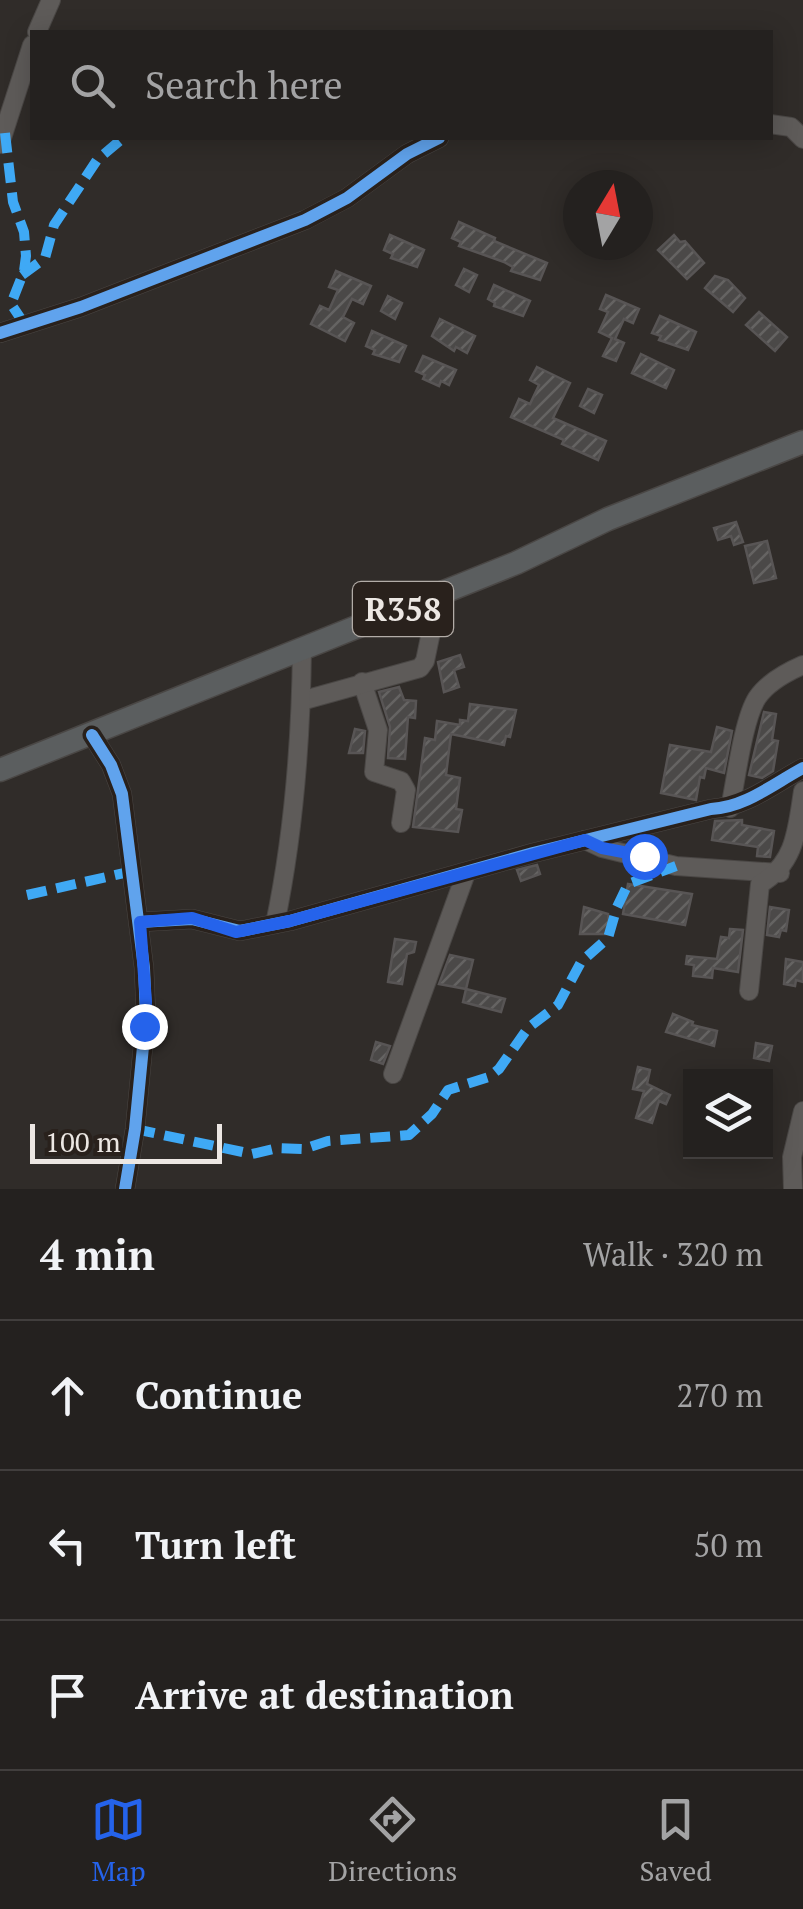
<!DOCTYPE html>
<meta charset="utf-8">
<style>
body{margin:0;font-family:"PT Serif",serif;background:#302e2c;color:#f1f3f6}
.controls{position:absolute;right:30px;bottom:30px;display:grid;overflow:hidden;border-radius:0px;box-shadow:0 5px 25px #0003}
.controls button{width:90px;height:90px;display:grid;place-items:center;padding:0;border:0;border-bottom:2px solid #413e3d;background:#24211f;color:#f1f3f6;font:50px sans-serif}
.compass{position:absolute;left:563px;top:170px;width:90px;height:90px;border-radius:50%;background:#24211f;box-shadow:0 5px 25px #0003;rotate:10deg}
.scale{position:absolute;left:30px;bottom:25px;width:192px;box-sizing:border-box;padding-left:10px;border:5px solid #ece7e3;border-top:0;font-size:28px;line-height:35px;white-space:nowrap;color:#ece7e3;-webkit-text-stroke:8px #29211c;paint-order:stroke}
.stop{position:absolute;width:30px;height:30px;margin:-22px;border:8px solid #2563eb;border-radius:50%;background:#fff}
.stop.end{background:#2563eb;border-color:#fff;box-shadow:0 2px 10px #0008}
.list{margin:0;padding:0;list-style:none}
h2{display:flex;justify-content:space-between;align-items:center;height:130px;margin:0;padding:0 40px;font-size:42px}
h2 small{font-size:32px;font-weight:400;color:#a3a3a4}
.list li{display:grid;grid-template-columns:65px 1fr auto;gap:30px;align-items:center;box-sizing:border-box;height:150px;padding:0 40px;border-top:2px solid #413e3d}
.list b{display:block;font-size:38px;white-space:nowrap}
.list em{font-size:32px;font-style:normal;color:#a3a3a4}
.icon{flex:none;width:55px;height:55px;fill:none;stroke:currentColor;stroke-width:2;stroke-linecap:round;stroke-linejoin:round}
.map{position:relative;flex:none;width:803px;height:1189px;overflow:hidden}
.search{position:absolute;background:#24211f;box-shadow:0 5px 25px #0003;left:30px;right:30px;top:30px;height:110px;display:flex;align-items:center;gap:25px;box-sizing:border-box;padding:0 35px;border-radius:0px;color:#a3a3a4;font-size:38px}
.sheet{height:580px;background:#24211f}
nav{display:flex;justify-content:space-around;align-items:center;box-sizing:border-box;height:140px;border-top:2px solid #413e3d;background:#24211f;font-size:28px;color:#a3a3a4}
nav a{display:grid;justify-items:center;gap:5px}
nav .on{color:#2563eb}
.map>svg:first-child{display:block}
.building{fill:url(#building-hatch);stroke:#585555;stroke-width:2.5}
.lines{fill:none;stroke-linecap:round;stroke-linejoin:round}
.minor-casing{stroke:#4a4745;stroke-width:20}
.major-casing{stroke:#4a4745;stroke-width:25}
.minor{stroke:#5e5b59;stroke-width:18}
.major{stroke:#5b5e5f;stroke-width:22}
.quiet{stroke:#3fa9f5;stroke-width:10;stroke-dasharray:20 10;stroke-linecap:butt}
.cycleway-casing{stroke:#29211c;stroke-width:19}
.cycleway{stroke:#60a3ed;stroke-width:12}
.route{stroke:#2563eb;stroke-width:12}
.labels{text-anchor:middle;dominant-baseline:central;stroke-width:9;stroke-linejoin:round;paint-order:stroke}
.shield{fill:#29211c;stroke:#b2aca7;stroke-width:2.5}
.shield-label{font-size:32px;font-weight:bold;fill:#ece7e3}
</style>
<div class="map">
<svg width="803" height="1189" viewBox="0 0 803 1189">
<defs>
<pattern id="building-hatch" width="6" height="6" patternUnits="userSpaceOnUse" patternTransform="scale(2.5)"><rect width="6" height="6" fill="#4b4948"/><path d="M-1 1l2-2M0 6l6-6M5 7l2-2" fill="none" stroke="#656362"/></pattern>
</defs>
<rect width="100%" height="100%" fill="#302c29"/>
<!-- building -->
<g class="building">
<path d="M459,222L495,238L494,241L547,263L540,280L511,271L513,267L504,262L459,246L461,242L452,238Z"/>
<path d="M390,235L424,250L417,267L391,258L393,254L384,250Z"/>
<path d="M674,235L680,242L685,241L704,263L687,279L658,250Z"/>
<path d="M464,269L477,275L469,292L456,285Z"/>
<path d="M336,271L371,286L363,304L352,299L343,317L354,323L345,341L311,324L320,306L329,310L338,290L329,287Z"/>
<path d="M715,276L728,280L745,298L733,312L705,288Z"/>
<path d="M494,285L530,301L523,316L494,306L495,303L488,299Z"/>
<path d="M606,295L639,309L633,323L624,319L615,339L624,343L616,361L603,356L612,338L599,332L608,312L600,309Z"/>
<path d="M388,296L402,303L395,319L381,311Z"/>
<path d="M759,312L787,337L775,351L746,325Z"/>
<path d="M660,316L696,332L688,350L659,340L661,336L652,333Z"/>
<path d="M440,319L475,336L467,353L456,347L454,351L432,336Z"/>
<path d="M372,331L406,346L399,362L373,354L375,350L366,346Z"/>
<path d="M641,354L674,370L666,388L632,373Z"/>
<path d="M423,356L456,370L449,385L441,381L439,386L423,379L425,375L416,371Z"/>
<path d="M537,367L570,383L553,418L606,441L598,460L562,444L564,440L511,417L519,399L530,404L539,385L530,380Z"/>
<path d="M588,389L602,395L594,413L580,406Z"/>
<path d="M736,522L743,542L734,545L731,536L718,540L714,528Z"/>
<path d="M767,541L776,578L754,583L745,546Z"/>
<path d="M460,655L464,667L454,670L459,687L444,692L438,662Z"/>
<path d="M399,687L404,700L416,701L415,718L408,717L405,759L388,758L390,727L379,692Z"/>
<path d="M470,704L516,710L510,737L506,736L504,745L451,734L446,775L460,778L456,809L462,810L458,832L413,827L425,738L435,740L437,721L460,725V720L468,721Z"/>
<path d="M764,712L776,714L772,740L778,741L773,771L762,778L749,775Z"/>
<path d="M717,727L732,731L724,773L706,768L704,778L700,777L696,800L661,793L670,745L711,752Z"/>
<path d="M355,729L365,731L363,753H349Z"/>
<path d="M742,820V825L774,831L770,857L757,856L758,847L712,840L715,821Z"/>
<path d="M537,865L540,874L521,881L517,870Z"/>
<path d="M628,884L692,894L685,925L623,914Z"/>
<path d="M584,907L608,914L610,934H580Z"/>
<path d="M770,907L789,910L786,931L781,930L779,937L767,935Z"/>
<path d="M730,929L743,930L738,972L713,968L712,978L693,976L694,965L686,964L687,956L717,959L721,937L729,938Z"/>
<path d="M395,939L416,942L414,952L407,954L402,984L388,982Z"/>
<path d="M450,955L473,960L466,989L439,984Z"/>
<path d="M786,959L803,962V982L796,980L795,986L784,984Z"/>
<path d="M466,989L505,999L501,1012L463,1002Z"/>
<path d="M673,1014L693,1022L692,1025L717,1031L714,1046L666,1032Z"/>
<path d="M376,1042L390,1046L383,1064L371,1060Z"/>
<path d="M756,1043L772,1046L769,1061L754,1058Z"/>
<path d="M638,1067L650,1070L647,1084L670,1095L666,1104L659,1101L652,1123L636,1118L644,1091L633,1089Z"/>
</g>
<g class="lines">
<!-- minor casing -->
<g class="minor-casing">
<g id="minor">
<path d="M37,32L51,0"/>
<path d="M770,124L791,127L803,139"/>
<path d="M0,144L32,45"/>
<path d="M0,333L81,307L305,220L347,198L407,154L439,138"/>
<path d="M362,682L378,730L374,772L401,781L406,790L401,823"/>
<path d="M301,701L420,668L425,661L439,594"/>
<path d="M92,735L111,765L122,794L144,968L146,1016L135,1129L125,1189"/>
<path d="M730,808C736,780 743,720 757,698C767,683 787,672 803,665"/>
<path d="M585,840L602,848L676,866L780,873"/>
<path d="M140,922L192,919L240,931L290,921L533,853L711,809C746,807 773,784 803,768"/>
<path d="M275,924C294,833 301,741 302,648"/>
<path d="M749,991L760,884C796,863 797,829 803,791"/>
<path d="M393,1074L466,873"/>
<path d="M793,1189L792,1157L803,1111"/>
</g>
</g>
<!-- major casing -->
<g class="major-casing">
<path id="major" d="M0,770L516,563L608,519L803,442"/>
</g>
<!-- minor -->
<use href="#minor" class="minor"/>
<!-- major -->
<use href="#major" class="major"/>
<!-- quiet -->
<g class="quiet">
<path d="M5,133L13,202L24,232L26,256L24,271L11,304L25,325"/>
<path d="M22,275L45,258L54,225L97,160L123,138"/>
<path d="M27,895L133,871"/>
<path d="M135,1129L252,1154L278,1148L304,1149L328,1141L409,1135L432,1114L448,1090L489,1077L499,1069L528,1028L558,1005L581,962L608,938L617,907L628,884L676,866"/>
</g>
<!-- cycleway casing -->
<g class="cycleway-casing">
<g id="cycleway">
<path d="M0,333L81,307L305,220L347,198L407,154L439,138"/>
<path d="M92,735L111,765L122,794L144,968L146,1016L135,1129L125,1189"/>
<path d="M140,922L192,919L240,931L290,921L533,853L711,809C746,807 773,784 803,768"/>
</g>
</g>
<!-- cycleway -->
<use href="#cycleway" class="cycleway"/>
</g>
<g class="lines">
<!-- route -->
<path class="route" d="M144,1026L146,1002L140,922L192,918L236,932L290,921L585,840L602,848L644,856"/>
</g>
<g class="labels">
<!-- shield labels -->
<rect class="shield" x="353" y="582" width="100" height="54" rx="8"/>
<g class="shield-label">
<text x="403" y="609">R358</text>
</g>
</g>
</svg>
<div class="controls">
<button><svg class="icon" aria-label="layers" viewBox="0 0 24 24"><path d="M12 4l9 5-9 5-9-5zM3 14l9 5 9-5"/></svg></button>
</div>
<svg class="compass" viewBox="-18 -18 36 36"><path d="M0-13l5 13h-10z" fill="#e53935"/><path d="M0 13l5-13h-10z" fill="#a3a3a4"/></svg>
<div class="scale">100 m</div>
<div class="stop" style="left:644px;top:856px"></div>
<div class="stop end" style="left:144px;top:1026px"></div>
<div class="search"><svg class="icon" aria-label="search" viewBox="0 0 24 24"><circle cx="10" cy="10" r="6"/><path d="M15 15l6 6"/></svg>Search here</div>
</div>
<section class="sheet">
<h2>4 min<small>Walk · 320 m</small></h2>
<ul class="list">
<li><svg class="icon" aria-label="ahead" viewBox="0 0 24 24"><path d="M12 20V5M6 11l6-6 6 6"/></svg><div><b>Continue</b></div><em>270 m</em></li>
<li><svg class="icon" aria-label="left" viewBox="0 0 24 24"><path d="M17 20v-9H6M10 6l-5 5 5 5"/></svg><div><b>Turn left</b></div><em>50 m</em></li>
<li><svg class="icon" aria-label="arrive" viewBox="0 0 24 24"><path d="M6 21V4h12l-3 4 3 4H6"/></svg><div><b>Arrive at destination</b></div></li>
</ul>
</section>
<nav>
<a class="on"><svg class="icon" aria-label="map" viewBox="0 0 24 24"><path d="M3 6l6-2 6 2 6-2v14l-6 2-6-2-6 2zM9 4v14M15 6v14"/></svg>Map</a>
<a><svg class="icon" aria-label="directions" viewBox="0 0 24 24"><path d="M12 3l9 9-9 9-9-9zM9 14v-3h6M13 9l2 2-2 2"/></svg>Directions</a>
<a><svg class="icon" aria-label="saved" viewBox="0 0 24 24"><path d="M7 4h10v16l-5-4-5 4z"/></svg>Saved</a>
</nav>
